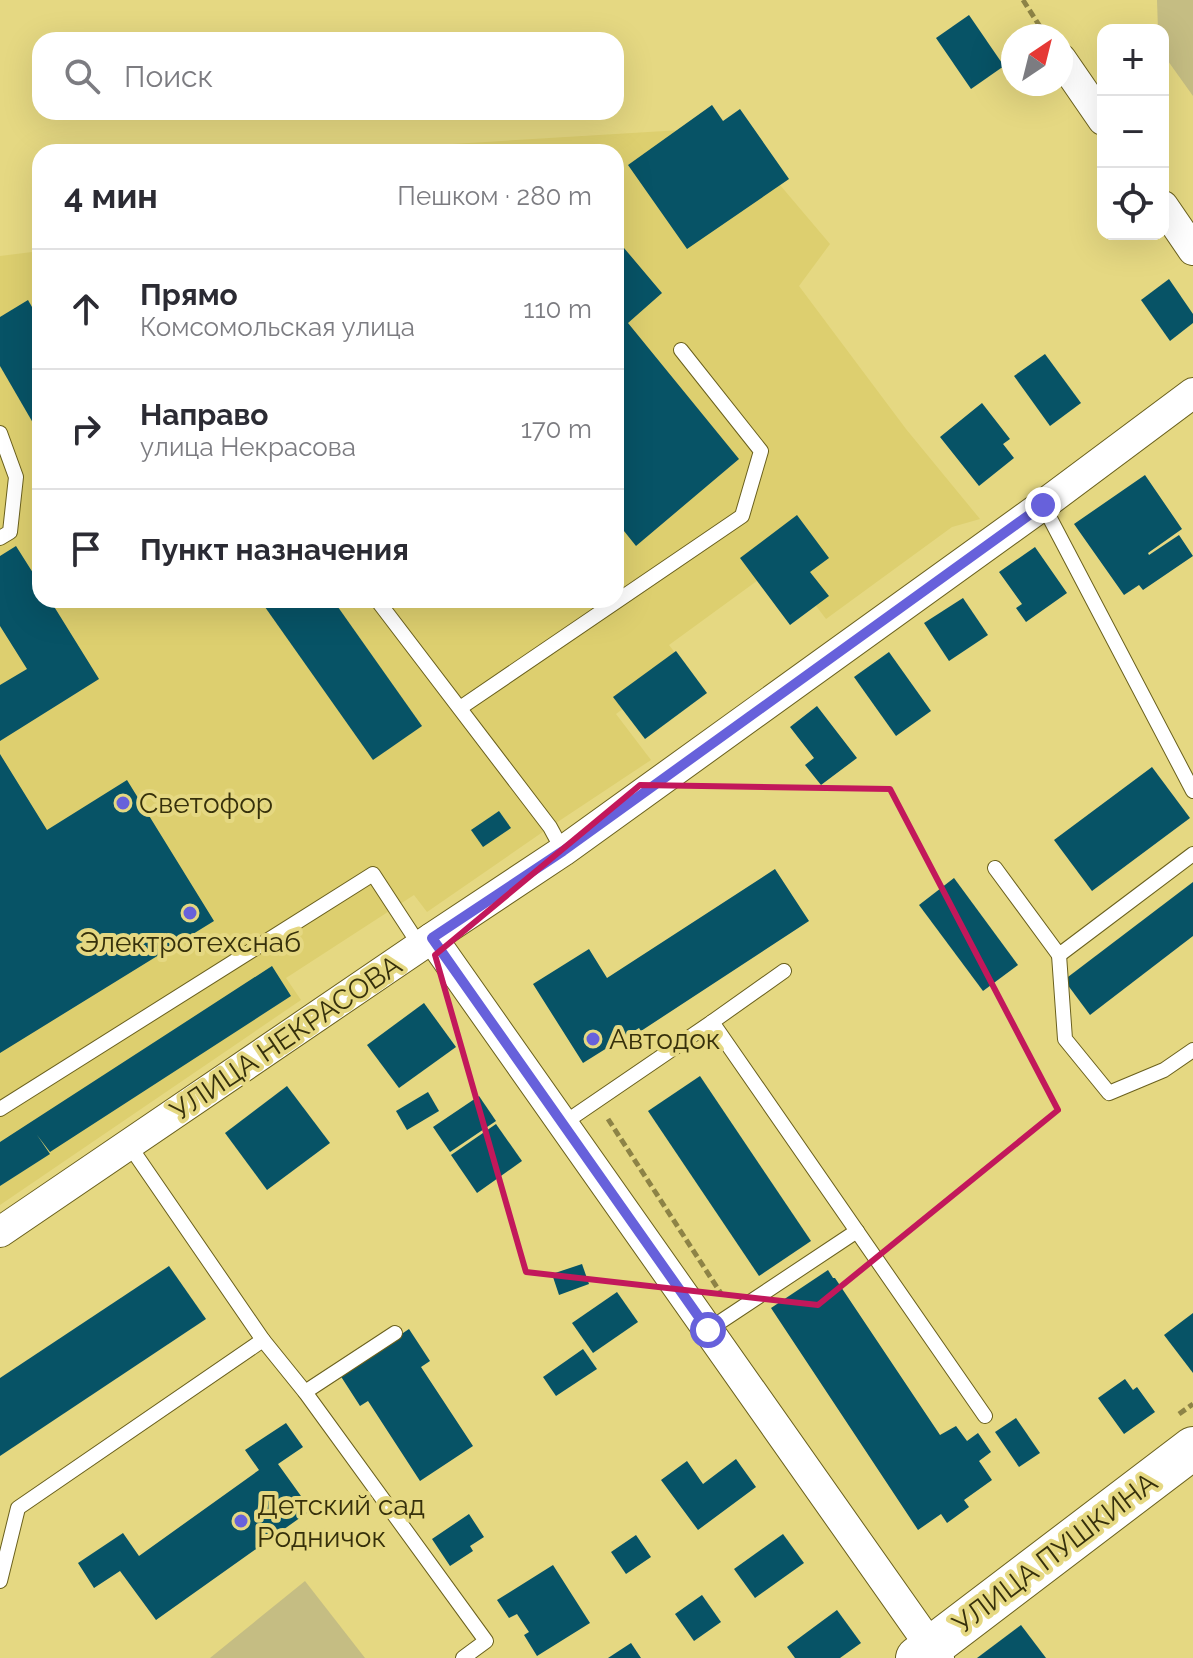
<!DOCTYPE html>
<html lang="ru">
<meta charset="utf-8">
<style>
body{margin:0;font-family:Raleway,sans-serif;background:#f2f2f3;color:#2b2b33}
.controls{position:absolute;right:24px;top:24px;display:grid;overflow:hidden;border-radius:16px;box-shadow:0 8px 32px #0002}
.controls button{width:72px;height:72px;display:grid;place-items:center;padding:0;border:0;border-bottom:2px solid #e1e1e2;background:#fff;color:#2b2b33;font:40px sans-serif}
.compass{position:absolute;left:1001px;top:24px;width:72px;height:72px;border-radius:50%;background:#fff;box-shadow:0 8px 32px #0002;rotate:35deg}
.stop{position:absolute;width:24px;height:24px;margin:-18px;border:6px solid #6761db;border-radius:50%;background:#fff}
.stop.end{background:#6761db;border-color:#fff;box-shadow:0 2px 8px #0008}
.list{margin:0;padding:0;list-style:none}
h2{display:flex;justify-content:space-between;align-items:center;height:104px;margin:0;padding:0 32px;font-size:34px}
h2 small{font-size:26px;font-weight:400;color:#7c7c81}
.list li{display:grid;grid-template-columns:52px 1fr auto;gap:24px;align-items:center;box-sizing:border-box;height:120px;padding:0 32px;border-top:2px solid #e1e1e2}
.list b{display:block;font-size:30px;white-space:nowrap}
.list p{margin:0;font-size:26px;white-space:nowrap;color:#7c7c81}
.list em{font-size:26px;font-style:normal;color:#7c7c81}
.icon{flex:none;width:44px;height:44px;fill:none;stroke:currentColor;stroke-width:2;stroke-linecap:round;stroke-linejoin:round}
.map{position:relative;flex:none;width:1193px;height:1658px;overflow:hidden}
.search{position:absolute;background:#fff;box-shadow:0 8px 32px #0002;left:32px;top:32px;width:592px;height:88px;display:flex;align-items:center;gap:20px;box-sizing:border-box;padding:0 28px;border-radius:24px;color:#7c7c81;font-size:30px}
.panel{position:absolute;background:#fff;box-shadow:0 8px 32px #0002;left:32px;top:144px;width:592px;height:464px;border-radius:24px}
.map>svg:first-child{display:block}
.built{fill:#ddcf6f}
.green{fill:#c5bd83}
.building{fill:#075366}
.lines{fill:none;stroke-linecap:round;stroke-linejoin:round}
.service-casing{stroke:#6a601d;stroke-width:16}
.minor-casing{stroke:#6a601d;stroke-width:32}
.secondary-casing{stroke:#6a601d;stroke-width:44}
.path{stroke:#8d8346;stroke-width:5;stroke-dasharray:8 4;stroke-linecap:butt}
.service{stroke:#fff;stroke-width:14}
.minor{stroke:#fff;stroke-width:30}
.secondary{stroke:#fff;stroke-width:42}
.route{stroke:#6761db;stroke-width:10}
.marked{fill:none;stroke:#c2185b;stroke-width:6;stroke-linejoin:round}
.poi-dot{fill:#6761db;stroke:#e5d882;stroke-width:3}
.labels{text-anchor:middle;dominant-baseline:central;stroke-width:8;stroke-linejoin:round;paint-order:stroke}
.poi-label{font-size:28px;fill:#36300b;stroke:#e5d882;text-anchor:start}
.street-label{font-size:28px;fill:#36300b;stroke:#e5d882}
</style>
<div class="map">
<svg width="1193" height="1658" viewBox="0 0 1193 1658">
<rect width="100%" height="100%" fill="#e5d882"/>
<!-- built -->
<path class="built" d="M731,127L830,244L799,286L906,429L980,519L952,527L826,619L783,562L669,645L683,663L616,714L651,760L550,827L427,912L414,895L286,978L301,1000L0,1205V256L40,251V600H616V152H412L420,146Z"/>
<!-- green -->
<g class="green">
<path d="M1157,0H1193V96L1163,54V30H1158Z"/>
<path d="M305,1581L365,1658H210Z"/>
</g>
<!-- building -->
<g class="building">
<path d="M969,15L1004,66L971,89L936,38Z"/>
<path d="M712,105L723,121L740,109L789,179L687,249L628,165Z"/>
<path d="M624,248L662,293L628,323L739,459L636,546L616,521V256Z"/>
<path d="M1169,279L1193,314V323L1170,341L1141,300Z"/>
<path d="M28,300L40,321V435L0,366V317Z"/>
<path d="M1045,354L1081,403L1050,426L1014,376Z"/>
<path d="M982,403L1010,439L1003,444L1014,458L979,486L940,437Z"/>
<path d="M1145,475L1182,529L1148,553L1149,555L1179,535L1193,556L1143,590L1139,585L1124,595L1074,524Z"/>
<path d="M797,515L829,558L810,572L829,596L790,625L740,558Z"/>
<path d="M16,546L40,584V600H50L99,679L0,741V685L27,669L0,626V556Z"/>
<path d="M1035,547L1067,593L1026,622L1016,608L1022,604L999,572Z"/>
<path d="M963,598L988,635L949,661L924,623Z"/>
<path d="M260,600H333L422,726L373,760Z"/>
<path d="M676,651L707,693L645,739L613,697Z"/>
<path d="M889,652L931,711L896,736L854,677Z"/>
<path d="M817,706L857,758L821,785L805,765L814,758L790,727Z"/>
<path d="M0,754L47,830L127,780L214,921L0,1053Z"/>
<path d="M1152,767L1190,818L1092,891L1054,840Z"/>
<path d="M499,811L511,828L483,847L471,830Z"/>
<path d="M775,869L809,921L641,1031L639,1028L583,1063L533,984L589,949L607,978Z"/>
<path d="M954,878L1018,965L983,991L919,905Z"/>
<path d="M1193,882V936L1090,1015L1064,980Z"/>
<path d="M272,966L291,996L50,1152L37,1135L50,1154L0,1186V1142Z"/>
<path d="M424,1003L456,1047L399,1088L367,1045Z"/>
<path d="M700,1076L811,1241L759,1276L648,1111Z"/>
<path d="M287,1086L330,1143L267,1190L225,1133Z"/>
<path d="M428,1092L439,1111L407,1130L396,1111Z"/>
<path d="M479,1096L496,1121L450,1152L433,1127Z"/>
<path d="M496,1124L522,1161L477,1193L451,1155Z"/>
<path d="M582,1264L589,1284L559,1295L552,1274Z"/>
<path d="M169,1266L206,1319L0,1456V1378Z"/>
<path d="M828,1270L833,1278H835L940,1435L956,1426L967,1441L978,1433L991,1452L979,1461L992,1480L964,1500L969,1507L947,1523L941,1514L918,1530L771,1308Z"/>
<path d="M617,1292L638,1322L593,1353L572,1323Z"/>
<path d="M1193,1313V1373L1164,1335Z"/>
<path d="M409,1329L430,1361L421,1367L473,1446L420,1481L368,1401L360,1406L340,1375Z"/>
<path d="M583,1349L597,1369L556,1396L543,1377Z"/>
<path d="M1125,1379L1133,1390L1137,1387L1155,1412L1124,1434L1098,1398Z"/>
<path d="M1016,1418L1040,1453L1019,1467L995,1432Z"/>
<path d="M286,1423L303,1447L278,1464L311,1510L156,1620L120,1571L94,1588L78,1563L123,1533L139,1556L259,1470L245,1450Z"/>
<path d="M736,1459L756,1487L698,1530L661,1480L687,1461L703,1484Z"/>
<path d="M469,1514L484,1537L470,1546L473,1551L450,1566L432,1539Z"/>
<path d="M783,1534L804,1563L755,1598L734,1569Z"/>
<path d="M636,1535L651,1557L626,1574L611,1552Z"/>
<path d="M553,1565L590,1623L537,1656L524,1635L529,1632L517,1614L509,1618L497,1600Z"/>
<path d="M702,1595L721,1622L694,1641L675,1614Z"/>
<path d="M837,1610L861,1643L840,1658H795L787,1647Z"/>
<path d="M1021,1625L1046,1658H977Z"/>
<path d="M631,1643L641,1658H608Z"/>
</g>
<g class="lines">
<!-- service casing -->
<g class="service-casing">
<g id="service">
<path d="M0,433L16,477L10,532L0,538"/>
<path d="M1043,505L1193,791"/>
<path d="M377,600L550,827L563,851"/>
<path d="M460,708L742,516L761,451L681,350"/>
<path d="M995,868L1059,955L1193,854"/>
<path d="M1059,955L1065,1039L1109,1093L1164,1070L1193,1050"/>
<path d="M712,1022L784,971"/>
<path d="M0,1109L373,874L420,946"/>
<path d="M564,1123L712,1022L985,1416"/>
<path d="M129,1145L263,1340L305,1392L486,1641L463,1658"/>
<path d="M708,1330L857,1231"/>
<path d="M305,1392L395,1333"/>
<path d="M0,1581L18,1508L263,1340"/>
</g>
</g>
<!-- minor casing -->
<g class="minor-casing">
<g id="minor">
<path d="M1061,59L1103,120"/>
<path d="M1163,206L1193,250"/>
<path d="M432,938L939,1658"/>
<path d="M0,1232L432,938L563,851L1043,505L1193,393"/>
</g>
</g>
<!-- secondary casing -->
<g class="secondary-casing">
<path id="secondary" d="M917,1658L1193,1448"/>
</g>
<!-- path -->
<g class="path">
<path d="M1023,0L1046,36"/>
<path d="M608,1119L722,1295"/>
<path d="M1179,1414L1193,1404"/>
</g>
<!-- service -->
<use href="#service" class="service"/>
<!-- minor -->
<use href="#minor" class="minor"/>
<!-- secondary -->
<use href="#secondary" class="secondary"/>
</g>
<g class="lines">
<!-- route -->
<path class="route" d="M708,1330L432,938L563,851L1043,505"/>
</g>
<!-- marked area -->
<path class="marked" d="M640,785L890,789L1058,1110L818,1305L526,1272L435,955Z"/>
<!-- markers -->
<g class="poi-dot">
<circle cx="123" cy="803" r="8"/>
<circle cx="190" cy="913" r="8"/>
<circle cx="593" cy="1039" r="8"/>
<circle cx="241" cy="1521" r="8"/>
</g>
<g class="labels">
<!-- poi labels -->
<g class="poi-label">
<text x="139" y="803">Светофор</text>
<text x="190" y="942" text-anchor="middle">Электротехснаб</text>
<text x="609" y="1039">Автодок</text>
<text x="257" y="1505">Детский сад<tspan x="257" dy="32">Родничок</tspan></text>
</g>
<!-- street labels -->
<g class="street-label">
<text transform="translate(286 1038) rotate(-34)">УЛИЦА НЕКРАСОВА</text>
<text transform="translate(1055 1553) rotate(-37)">УЛИЦА ПУШКИНА</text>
</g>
</g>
</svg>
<div class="controls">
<button>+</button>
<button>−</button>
<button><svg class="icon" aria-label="locate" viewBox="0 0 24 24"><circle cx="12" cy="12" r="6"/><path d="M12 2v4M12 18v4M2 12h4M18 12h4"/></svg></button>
</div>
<svg class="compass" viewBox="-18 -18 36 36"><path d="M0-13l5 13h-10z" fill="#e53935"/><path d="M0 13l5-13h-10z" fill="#7c7c81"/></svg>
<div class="stop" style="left:708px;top:1330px"></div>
<div class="stop end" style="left:1043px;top:505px"></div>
<div class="search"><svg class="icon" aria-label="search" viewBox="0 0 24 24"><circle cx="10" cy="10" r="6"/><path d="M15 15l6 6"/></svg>Поиск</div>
<section class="panel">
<h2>4 мин<small>Пешком · 280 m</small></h2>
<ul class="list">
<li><svg class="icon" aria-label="ahead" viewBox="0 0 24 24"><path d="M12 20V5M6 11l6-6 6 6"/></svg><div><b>Прямо</b><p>Комсомольская улица</p></div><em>110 m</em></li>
<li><svg class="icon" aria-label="right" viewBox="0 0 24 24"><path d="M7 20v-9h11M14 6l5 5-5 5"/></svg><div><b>Направо</b><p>улица Некрасова</p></div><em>170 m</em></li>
<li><svg class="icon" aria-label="arrive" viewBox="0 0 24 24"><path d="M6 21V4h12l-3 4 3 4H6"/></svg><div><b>Пункт назначения</b></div></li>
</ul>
</section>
</div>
